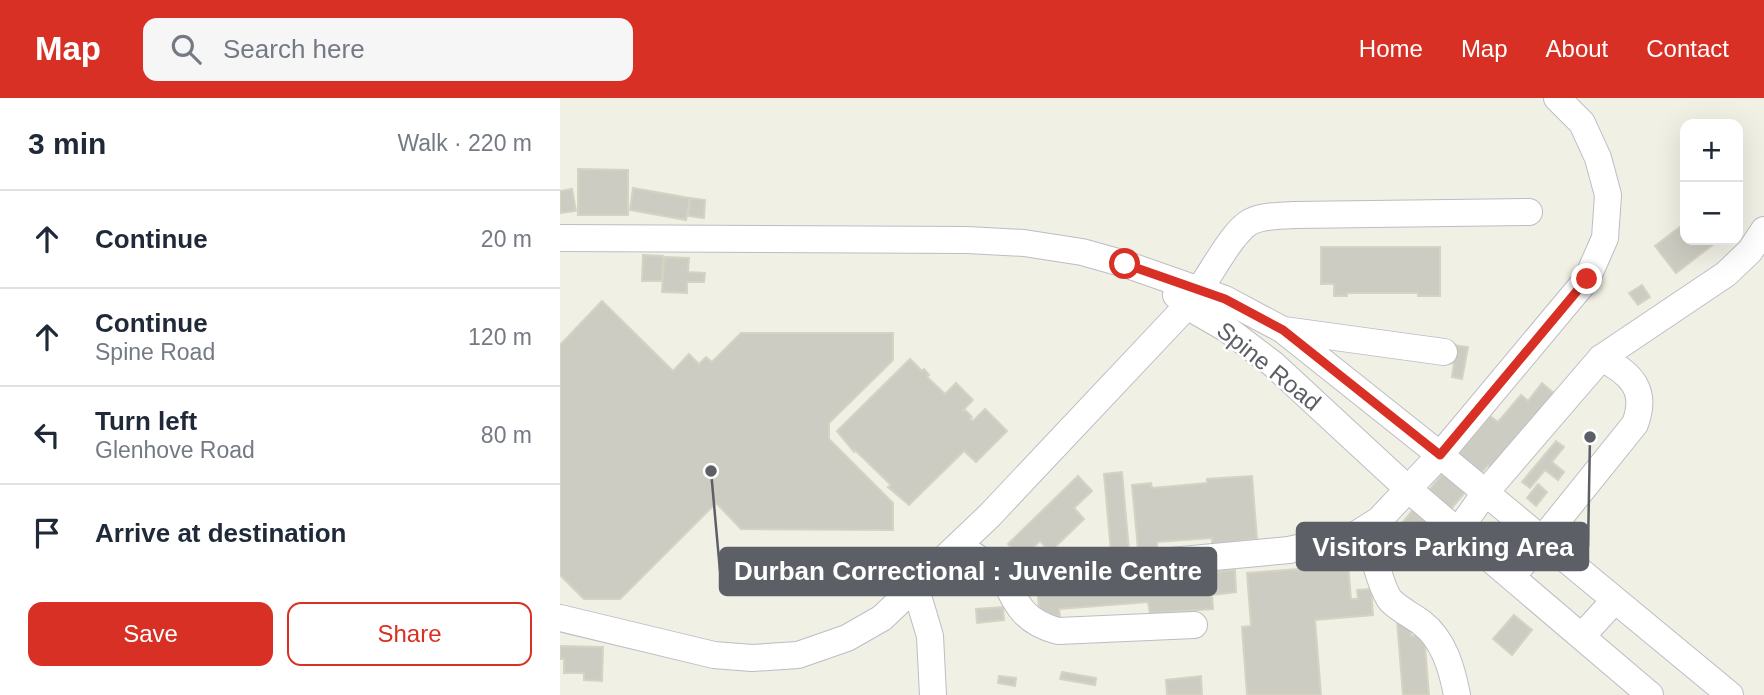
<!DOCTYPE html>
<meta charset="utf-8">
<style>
body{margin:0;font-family:Arial,sans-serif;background:#f6f6f7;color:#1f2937}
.controls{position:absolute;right:21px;top:21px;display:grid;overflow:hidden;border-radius:14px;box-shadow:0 7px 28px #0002}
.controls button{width:63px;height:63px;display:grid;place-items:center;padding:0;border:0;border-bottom:2px solid #e0e1e3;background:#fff;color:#1f2937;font:35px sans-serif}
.stop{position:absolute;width:21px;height:21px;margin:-16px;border:5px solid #d93025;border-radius:50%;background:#fff}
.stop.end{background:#d93025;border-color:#fff;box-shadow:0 2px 7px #0008}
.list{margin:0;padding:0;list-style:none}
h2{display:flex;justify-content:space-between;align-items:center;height:91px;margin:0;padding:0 28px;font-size:30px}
h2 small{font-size:23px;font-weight:400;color:#747a83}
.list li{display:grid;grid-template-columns:46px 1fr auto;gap:21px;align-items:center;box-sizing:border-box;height:98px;padding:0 28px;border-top:2px solid #e0e1e3}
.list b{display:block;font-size:26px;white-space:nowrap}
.list p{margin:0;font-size:23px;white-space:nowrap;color:#747a83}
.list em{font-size:23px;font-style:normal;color:#747a83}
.actions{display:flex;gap:14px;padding:21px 28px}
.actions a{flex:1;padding:16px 0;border:2px solid #d93025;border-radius:14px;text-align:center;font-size:24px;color:#d93025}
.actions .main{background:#d93025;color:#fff}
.icon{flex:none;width:38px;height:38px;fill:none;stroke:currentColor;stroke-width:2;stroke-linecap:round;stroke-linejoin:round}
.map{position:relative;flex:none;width:1204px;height:597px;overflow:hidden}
header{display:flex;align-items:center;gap:42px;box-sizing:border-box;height:98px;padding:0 35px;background:#d93025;color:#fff}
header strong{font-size:33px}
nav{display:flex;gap:38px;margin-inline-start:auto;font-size:24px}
.search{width:490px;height:63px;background:#f6f6f7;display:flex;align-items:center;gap:18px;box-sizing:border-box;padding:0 24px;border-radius:14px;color:#747a83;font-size:26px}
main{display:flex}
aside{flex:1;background:#fff}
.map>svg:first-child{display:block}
.building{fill:#cdccc3;stroke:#d5d3c2;stroke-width:2}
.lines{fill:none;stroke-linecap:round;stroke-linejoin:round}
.minor-casing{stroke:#bcbdc4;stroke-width:28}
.minor{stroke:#fff;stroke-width:26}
.route{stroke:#d93025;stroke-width:9}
.labels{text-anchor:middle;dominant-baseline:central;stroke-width:5;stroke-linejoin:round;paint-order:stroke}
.street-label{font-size:24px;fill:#5c5f66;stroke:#fff}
.leader{fill:none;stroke:#5c5f66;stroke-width:2.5}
.callout-dot{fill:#5c5f66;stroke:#fff;stroke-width:2.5}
.callout{fill:#5c5f66;stroke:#5c5f66;stroke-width:2.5}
.callout-label{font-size:26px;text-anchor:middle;font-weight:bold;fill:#fff}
</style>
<header>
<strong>Map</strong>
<div class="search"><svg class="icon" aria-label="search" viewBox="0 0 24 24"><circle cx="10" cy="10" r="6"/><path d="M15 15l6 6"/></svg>Search here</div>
<nav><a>Home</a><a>Map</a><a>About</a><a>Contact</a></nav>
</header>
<main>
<aside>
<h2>3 min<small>Walk · 220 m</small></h2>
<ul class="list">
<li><svg class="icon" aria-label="ahead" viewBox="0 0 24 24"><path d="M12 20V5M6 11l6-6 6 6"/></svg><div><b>Continue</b></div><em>20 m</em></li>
<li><svg class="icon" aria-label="ahead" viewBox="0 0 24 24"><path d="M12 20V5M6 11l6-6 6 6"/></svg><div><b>Continue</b><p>Spine Road</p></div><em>120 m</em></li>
<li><svg class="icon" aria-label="left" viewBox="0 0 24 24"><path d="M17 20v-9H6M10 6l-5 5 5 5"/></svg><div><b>Turn left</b><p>Glenhove Road</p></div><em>80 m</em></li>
<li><svg class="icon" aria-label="arrive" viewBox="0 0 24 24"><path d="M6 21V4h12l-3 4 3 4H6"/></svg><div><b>Arrive at destination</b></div></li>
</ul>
<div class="actions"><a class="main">Save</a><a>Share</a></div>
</aside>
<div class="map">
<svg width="1204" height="597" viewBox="0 0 1204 597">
<rect width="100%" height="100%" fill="#f0f0e5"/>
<!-- building -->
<g class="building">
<path d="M18,71L68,72V117H18Z"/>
<path d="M73,90L130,100L126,122L70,112Z"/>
<path d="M12,91L16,113L0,115V93Z"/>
<path d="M130,100L145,102L144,120L128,118Z"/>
<path d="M1125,125V142H1159L1116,175L1095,148Z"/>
<path d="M761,149H880V198H858V195H787V198H774V186H761Z"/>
<path d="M83,157L103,158L102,183H82Z"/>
<path d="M104,159L129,160L128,174L145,175L144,184H127V195L102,194Z"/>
<path d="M1082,187L1090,199L1078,207L1069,195Z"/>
<path d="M42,203L113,273L129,256L139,266L146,259L152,264L181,235H333V262L269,325V341L333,405V432L181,431L156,405L60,501H24L0,477V247Z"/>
<path d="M871,244L908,249L902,281L892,279L894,265L868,261Z"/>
<path d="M350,261L362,273L364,271L369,277L367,279L385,296L396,285L413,302L402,313L405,312L412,319L410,321L413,323L425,311L447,333L416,364L404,353L349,407L328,389L331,387L295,352L294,354L277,333Z"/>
<path d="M982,285L995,296L932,371L928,367L864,443L842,425L930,318L938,324L961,297L968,303Z"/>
<path d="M996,343L1004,349L992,364L1004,374L998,382L985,372L970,390L962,384Z"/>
<path d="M562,374L569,453L551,454L544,376Z"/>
<path d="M518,378L532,393L514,410L524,421L490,454L480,443L462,460L448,446Z"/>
<path d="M692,378L697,441L652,446V440L597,444V450L578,451L572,387L591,385L592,390L647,385V381Z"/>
<path d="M978,386L987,394L976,408L967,400Z"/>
<path d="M788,467L791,501H798L797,492L811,491L813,517L755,522L761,597H687L682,529L691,528L687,475Z"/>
<path d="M675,472L676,494L652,497L653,511L590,515L588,504L499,511L500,518L480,520L477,489L497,487L498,493L641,480V483L651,482L650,474Z"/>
<path d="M443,509L444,522L417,525L416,511Z"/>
<path d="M954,517L972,532L952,557L933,541Z"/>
<path d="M850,522L851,538L864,536L869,597H843L837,523Z"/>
<path d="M0,548L43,549L42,583L24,582V575H4V561H0Z"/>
<path d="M502,574L536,580L535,587L500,581Z"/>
<path d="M439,578L456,580L455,588L438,585Z"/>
<path d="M641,578L642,597H607L606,582Z"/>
</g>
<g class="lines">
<!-- minor casing -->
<g class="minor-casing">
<g id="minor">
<path d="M0,140L407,142L464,145L522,154L565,166L665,201L723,232L880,357L1170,597"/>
<path d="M616,197L627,208L667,231L713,266L848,391L1090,597"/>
<path d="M724,232L884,254"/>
<path d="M806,431C811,447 821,492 831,503C840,512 853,518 862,525C884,542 892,571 897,597"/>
<path d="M898,433L925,395L1041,260L1166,176L1190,153L1204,132"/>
<path d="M399,447C430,472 452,475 492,474L729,452L795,437L819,422L880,357L1027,181L1045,140L1048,97L1038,60L1022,25L997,0"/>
<path d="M439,471C456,503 460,523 498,533L634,527"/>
<path d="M952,479L1075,326C1088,292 1071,275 1041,260"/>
<path d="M355,488L370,538L373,597"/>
<path d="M0,520L154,557L192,560L238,557L287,540L322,520L430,417L627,208C646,187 670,135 690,124C703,117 721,118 734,117L969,114"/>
<path d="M1022,538L1054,503"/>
</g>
</g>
<!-- minor -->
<use href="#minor" class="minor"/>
</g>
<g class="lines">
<!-- route -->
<path class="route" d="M565,166L665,201L723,232L880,357L1027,181"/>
</g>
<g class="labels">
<!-- street labels -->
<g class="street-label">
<text transform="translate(709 268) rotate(39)">Spine Road</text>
</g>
</g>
<!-- callouts -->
<path class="leader" d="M1030 339L1028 449M151 373L160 473"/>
<g class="callout-dot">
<circle cx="1030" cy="339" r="7"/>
<circle cx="151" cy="373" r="7"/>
</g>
<g class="callout">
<rect x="737" y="425" width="291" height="47" rx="7"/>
<rect x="160" y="450" width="496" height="47" rx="7"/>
</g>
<g class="callout-label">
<text x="883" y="458">Visitors Parking Area</text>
<text x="408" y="482">Durban Correctional : Juvenile Centre</text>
</g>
</svg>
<div class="controls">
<button>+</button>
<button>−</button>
</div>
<div class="stop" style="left:565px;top:166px"></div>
<div class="stop end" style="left:1027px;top:181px"></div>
</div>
</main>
